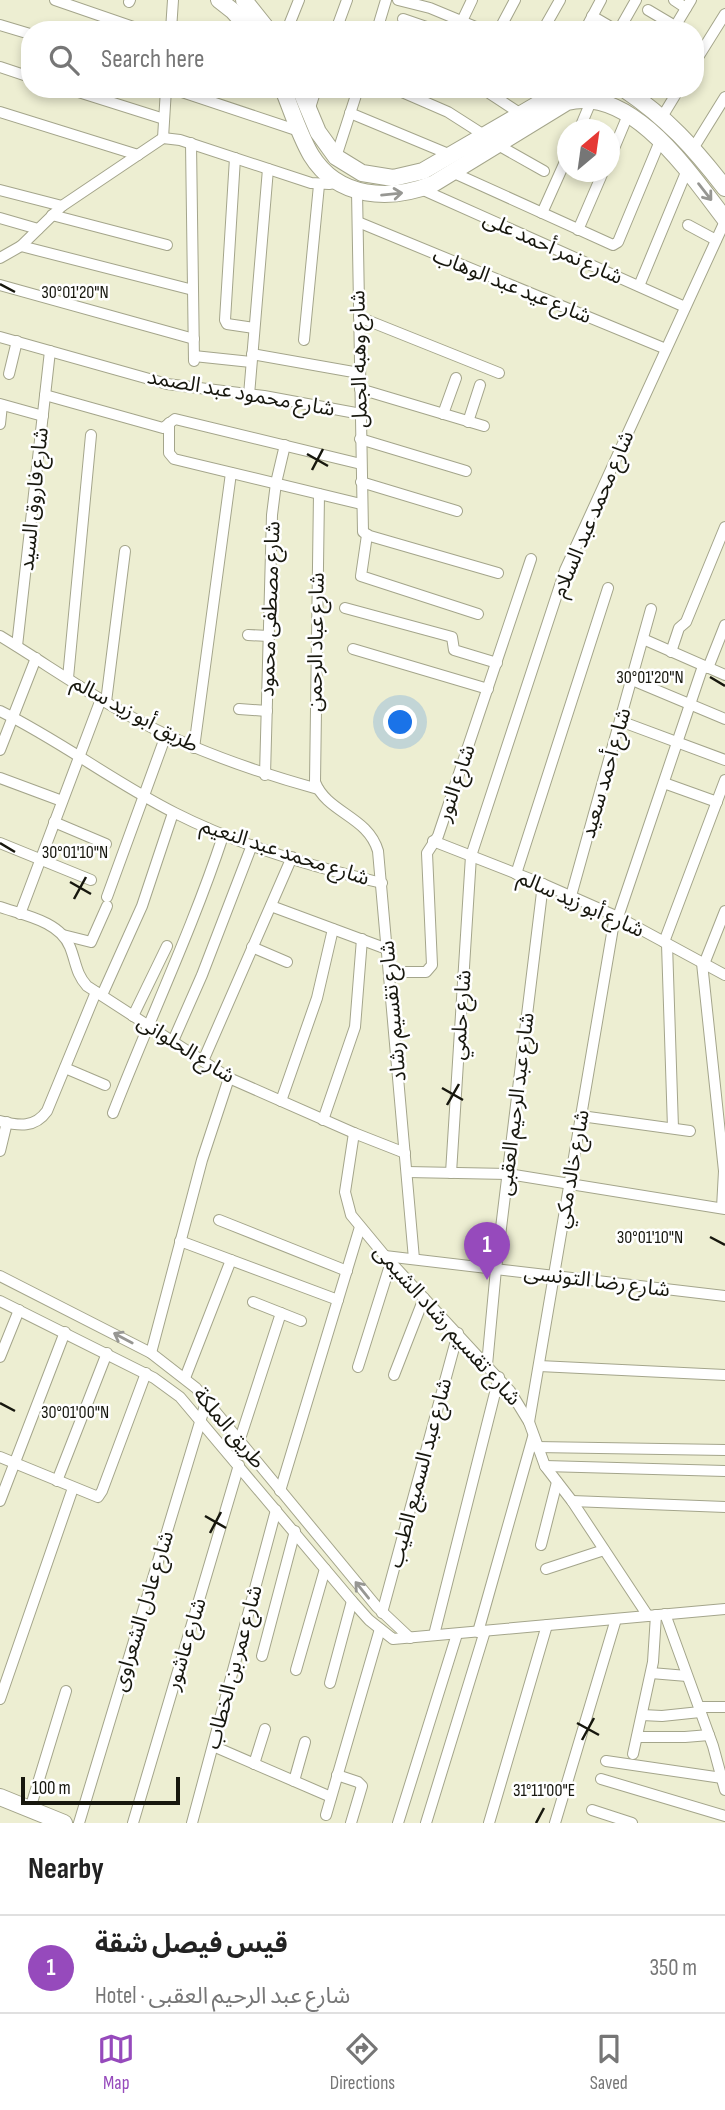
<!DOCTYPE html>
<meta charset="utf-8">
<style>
body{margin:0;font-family:"Sofia Sans Condensed","Noto Sans Arabic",sans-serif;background:#f6f6f6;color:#222}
.compass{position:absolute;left:557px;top:119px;width:63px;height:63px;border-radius:50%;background:#fff;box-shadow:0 4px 10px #0003;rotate:29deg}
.scale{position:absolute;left:21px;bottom:18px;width:159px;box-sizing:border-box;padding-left:7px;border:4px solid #17170e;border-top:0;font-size:19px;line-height:24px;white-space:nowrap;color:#17170e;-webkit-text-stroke:5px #fff;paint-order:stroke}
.you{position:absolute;left:401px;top:723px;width:24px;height:24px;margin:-18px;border:5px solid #fff;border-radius:50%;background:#1a73e8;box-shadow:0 0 0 10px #1a73e833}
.badge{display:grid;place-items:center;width:46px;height:46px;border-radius:50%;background:#964abc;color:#fff;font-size:23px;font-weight:700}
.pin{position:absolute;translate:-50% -58px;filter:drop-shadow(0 2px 4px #0008)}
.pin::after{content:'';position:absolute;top:37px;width:24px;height:21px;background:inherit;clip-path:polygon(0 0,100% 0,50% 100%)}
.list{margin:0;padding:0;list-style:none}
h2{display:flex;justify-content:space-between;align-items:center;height:91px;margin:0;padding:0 28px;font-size:30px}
h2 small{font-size:23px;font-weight:400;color:#767676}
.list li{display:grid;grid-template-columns:46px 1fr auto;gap:21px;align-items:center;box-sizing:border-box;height:98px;padding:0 28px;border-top:2px solid #e0e0e0}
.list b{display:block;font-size:26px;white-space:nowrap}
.list p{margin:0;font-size:23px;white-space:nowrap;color:#767676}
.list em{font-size:23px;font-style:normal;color:#767676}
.icon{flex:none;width:38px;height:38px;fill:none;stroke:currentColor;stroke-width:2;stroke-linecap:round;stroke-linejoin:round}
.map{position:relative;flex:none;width:725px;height:1823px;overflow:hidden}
.search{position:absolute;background:#fff;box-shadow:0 4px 10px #0003;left:21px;right:21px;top:21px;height:77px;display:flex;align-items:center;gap:18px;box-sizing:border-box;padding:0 24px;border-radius:28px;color:#767676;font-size:26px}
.sheet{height:189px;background:#fff}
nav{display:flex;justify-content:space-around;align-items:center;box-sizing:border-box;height:98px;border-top:2px solid #e0e0e0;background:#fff;font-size:19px;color:#767676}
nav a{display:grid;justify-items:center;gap:4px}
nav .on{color:#964abc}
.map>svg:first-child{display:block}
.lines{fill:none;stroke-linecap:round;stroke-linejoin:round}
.street-casing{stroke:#a4a58b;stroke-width:12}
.secondary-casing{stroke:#a4a58b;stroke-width:18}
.street{stroke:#fff;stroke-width:10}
.secondary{stroke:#fff;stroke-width:16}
.oneway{stroke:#979793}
.ticks{fill:none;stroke:#17170e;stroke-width:2.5}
.labels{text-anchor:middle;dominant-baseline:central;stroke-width:5;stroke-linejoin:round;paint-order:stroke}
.street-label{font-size:21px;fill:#17170e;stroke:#fff}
.ticks-label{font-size:18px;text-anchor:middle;fill:#17170e;stroke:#fff;stroke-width:5;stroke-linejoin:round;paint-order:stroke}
</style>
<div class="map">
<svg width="725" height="1823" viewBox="0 0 725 1823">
<rect width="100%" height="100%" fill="#edeed2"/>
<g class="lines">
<!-- street casing -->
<g class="street-casing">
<g id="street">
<path d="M55,0L142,30"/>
<path d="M398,0L430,8L483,30"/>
<path d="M674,0L686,8"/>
<path d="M129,2L130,0"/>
<path d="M648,10L675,26"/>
<path d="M592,16L616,30"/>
<path d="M403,19L435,30"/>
<path d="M462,21L472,0"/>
<path d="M0,25L30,34"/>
<path d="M171,30L173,0"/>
<path d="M287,30L299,0"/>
<path d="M336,30L347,0"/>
<path d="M377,30L386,0"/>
<path d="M499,30L515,0"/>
<path d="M543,30L560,0"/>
<path d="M585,30L601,0"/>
<path d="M619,30L636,0"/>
<path d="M673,30L691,0"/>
<path d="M695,62L725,14"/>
<path d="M0,67L30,77"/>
<path d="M69,89L164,119"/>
<path d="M173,89L299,131"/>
<path d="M395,89L448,112L484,135"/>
<path d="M483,89L521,114"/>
<path d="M309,111L316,89"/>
<path d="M0,112L138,155"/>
<path d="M350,113L451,155"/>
<path d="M662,117L679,89"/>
<path d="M579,130L592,99"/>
<path d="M163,138L166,89"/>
<path d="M191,143L194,361"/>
<path d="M498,145L544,171"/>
<path d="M694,147L725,97"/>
<path d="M336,157L358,89"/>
<path d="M235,158L225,320L227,324L254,328"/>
<path d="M610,158L628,115"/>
<path d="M454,173L613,245L618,242L660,141"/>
<path d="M421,189L685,307"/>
<path d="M0,190L62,206"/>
<path d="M357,191L363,532L370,536L498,573"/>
<path d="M542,213L568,155"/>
<path d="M52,215L167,245"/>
<path d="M0,218L38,229"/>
<path d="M358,222L666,349"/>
<path d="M688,225L716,240"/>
<path d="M578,230L603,172"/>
<path d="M21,246L193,290"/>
<path d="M0,258L21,246L62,206L163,138L180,140L311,183L329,184L339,182"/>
<path d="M0,285L194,339"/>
<path d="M639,286L687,170"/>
<path d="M359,317L499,373"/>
<path d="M0,337L167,384L264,396L361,414"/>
<path d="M304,340L319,185"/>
<path d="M252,354L359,373"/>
<path d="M194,356L251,362"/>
<path d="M9,374L17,341"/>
<path d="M360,389L484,426"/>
<path d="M45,395L163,428L175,419L361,464"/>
<path d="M249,395L268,169"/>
<path d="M0,404L43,416"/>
<path d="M443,414L456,378"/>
<path d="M468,422L480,385"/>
<path d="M169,423V453L174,459L361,504"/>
<path d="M0,424L2,405"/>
<path d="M360,439L466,471"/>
<path d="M361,482L457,511"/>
<path d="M319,494L315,782C327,813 368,816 378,851L414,1259"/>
<path d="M367,535L361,576L478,614"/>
<path d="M345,608L452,637L454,650L497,663"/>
<path d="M248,635L269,636"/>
<path d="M0,636C46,664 90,695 137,720C195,751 256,772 318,789"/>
<path d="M643,639L725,675"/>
<path d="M17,646L50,351"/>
<path d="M353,649L488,689"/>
<path d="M671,652L679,628L686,622L725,527"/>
<path d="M708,668L725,625"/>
<path d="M68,678L91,435"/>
<path d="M632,680L725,719"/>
<path d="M106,702L125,551"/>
<path d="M239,709L267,711"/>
<path d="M0,711C61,741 115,783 175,813C238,845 313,867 382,883"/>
<path d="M620,721L725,760"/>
<path d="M194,748L231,473"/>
<path d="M0,750L36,658"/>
<path d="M265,775L272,515L276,483L285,445"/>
<path d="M0,778L62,801"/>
<path d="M664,783L717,802"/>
<path d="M54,822L106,844"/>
<path d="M433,841L543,884L618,917L725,975"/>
<path d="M0,843L91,880"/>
<path d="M516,874L608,588"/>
<path d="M571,896L651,609"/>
<path d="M107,897L166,735"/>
<path d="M271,906L387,949"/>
<path d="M0,907C23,915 60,921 70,947C76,962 76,974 87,986L229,1078L354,1133L405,1153"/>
<path d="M20,914L101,699"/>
<path d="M618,917L703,666"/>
<path d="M63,935L91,942L107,906"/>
<path d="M664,942L725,780"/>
<path d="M667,944L673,1128"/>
<path d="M252,947L287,962"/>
<path d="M702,963L724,1171L722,1208"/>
<path d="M704,964L725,911"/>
<path d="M389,972H426L432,965L427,853L438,836L531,559"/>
<path d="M102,995L142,906L173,813"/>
<path d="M133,1016L167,946"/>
<path d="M173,1041L202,975L252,845"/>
<path d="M203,1061L292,857"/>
<path d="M65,1068L105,1085"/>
<path d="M281,1101L317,998L333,929"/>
<path d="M113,1113C149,1020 192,930 223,836"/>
<path d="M581,1116L690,1131"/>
<path d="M323,1120L355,1027L362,939"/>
<path d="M0,1121C19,1126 35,1128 47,1111L96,992"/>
<path d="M354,1133L345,1192L351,1215L385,1256L510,1391L529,1422L545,1466L572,1501L648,1616"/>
<path d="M0,1151L7,1122"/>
<path d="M407,1172L508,1174L725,1209"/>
<path d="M451,1173L471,856L565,570L725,221"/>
<path d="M219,1220L347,1271"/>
<path d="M180,1241L338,1300"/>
<path d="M385,1256L725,1296"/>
<path d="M0,1276L151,1353L196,1388L377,1607L410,1638"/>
<path d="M0,1301L154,1378L180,1397L352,1601L369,1620L393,1639L725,1609"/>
<path d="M253,1302L301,1321"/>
<path d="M151,1353L202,1160L229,1078"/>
<path d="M0,1357L19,1310"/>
<path d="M487,1365L496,1269L543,884"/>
<path d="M539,1366L725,1375"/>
<path d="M358,1367L391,1262"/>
<path d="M394,1375L424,1298"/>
<path d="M185,1378L231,1260"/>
<path d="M529,1422L615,916"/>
<path d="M240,1439L281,1313"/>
<path d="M536,1447L725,1450"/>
<path d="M0,1457L98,1497L102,1491L146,1373"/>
<path d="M545,1466L725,1471"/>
<path d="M57,1481L107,1353"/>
<path d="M280,1491L360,1227"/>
<path d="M0,1501L65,1332"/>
<path d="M572,1501L725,1507"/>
<path d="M541,1545L557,1482"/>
<path d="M546,1569L604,1550"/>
<path d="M382,1613L458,1333"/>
<path d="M665,1614L713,1746L725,1790"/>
<path d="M478,1632L533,1437"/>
<path d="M434,1635L499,1377"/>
<path d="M262,1656L295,1531"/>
<path d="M296,1670L325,1569"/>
<path d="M651,1673L687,1676"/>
<path d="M330,1683L352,1601"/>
<path d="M0,1699L73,1488"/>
<path d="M699,1707H725"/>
<path d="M642,1715L662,1716L700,1712"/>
<path d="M637,1737H685L709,1735"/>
<path d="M213,1746L331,1797"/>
<path d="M633,1754L653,1662L656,1615"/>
<path d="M606,1761L722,1778"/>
<path d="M254,1764L265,1729"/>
<path d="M337,1775L358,1782L362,1786L351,1823"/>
<path d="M601,1779L725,1816"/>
<path d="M294,1781L305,1742"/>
<path d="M30,1809L66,1691"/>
<path d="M592,1810L632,1823"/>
<path d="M326,1815L380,1629"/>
<path d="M79,1823L207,1399"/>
<path d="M133,1823L239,1465"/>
<path d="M192,1823L276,1510"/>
<path d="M398,1823L457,1634"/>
<path d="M426,1823L485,1631"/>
<path d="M489,1823L547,1625"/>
<path d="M555,1823L616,1619"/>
</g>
</g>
<!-- secondary casing -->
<g class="secondary-casing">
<g id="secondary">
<path d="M219,0L233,11L250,30"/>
<path d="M244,0L268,30"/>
<path d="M283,89C292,111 299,134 311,155C338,199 390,201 433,184L567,102C632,85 691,175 725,219"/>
<path d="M300,89L318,132L336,157L362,173L393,178L423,171L564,89"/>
<path d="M624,89C667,118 694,148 725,188"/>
<path d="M0,1797L64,1823"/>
</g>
</g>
<!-- street -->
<use href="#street" class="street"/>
<!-- secondary -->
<use href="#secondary" class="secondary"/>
</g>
<!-- one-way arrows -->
<defs><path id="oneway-shaft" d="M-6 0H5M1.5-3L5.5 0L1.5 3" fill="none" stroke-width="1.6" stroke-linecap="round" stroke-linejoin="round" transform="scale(1.75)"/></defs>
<g class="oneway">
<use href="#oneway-shaft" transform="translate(705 192) rotate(52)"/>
<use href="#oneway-shaft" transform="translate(392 194) rotate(-6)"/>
<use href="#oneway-shaft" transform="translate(123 1338) rotate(-152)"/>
<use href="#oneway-shaft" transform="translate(362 1590) rotate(-129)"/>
</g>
<!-- ticks -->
<path class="ticks" d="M0,284L15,292M307,454L328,466M312,470L323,449M710,677L725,686M0,843L15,852M70,882L91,894M74,899L86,877M442,1088L463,1100M447,1105L459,1084M710,1237L725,1245M0,1403L15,1411M205,1516L226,1528M210,1533L221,1512M577,1723L599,1735M582,1740L594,1718M536,1823L544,1808"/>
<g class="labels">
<!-- street labels -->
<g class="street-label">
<text transform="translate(553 248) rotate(24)">شارع نمر أحمد على</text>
<text transform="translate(512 286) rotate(22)">شارع عيد عبد الوهاب</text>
<text transform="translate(359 359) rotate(-91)">شارع وهبه الجمل</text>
<text transform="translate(241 393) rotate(10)">شارع محمود عبد الصمد</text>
<text transform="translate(34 499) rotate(-84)">شارع فاروق السيد</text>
<text transform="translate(593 514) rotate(-67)">شارع محمد عبد السلام</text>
<text transform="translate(270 609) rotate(-88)">شارع مصطفى محمود</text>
<text transform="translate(316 642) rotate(-89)">شارع عباد الرحمن</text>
<text transform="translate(135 714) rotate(28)">طريق أبو زيد سالم</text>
<text transform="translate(606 773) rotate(-74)">شارع أحمد سعيد</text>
<text transform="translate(456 783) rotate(-71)">شارع النور</text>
<text transform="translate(285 852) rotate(18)">شارع محمد عبد النعيم</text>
<text transform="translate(581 904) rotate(24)">شارع أبو زيد سالم</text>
<text transform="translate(393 1011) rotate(-95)">شارع تقسيم رشاد</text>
<text transform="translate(461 1015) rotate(-86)">شارع حلمي</text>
<text transform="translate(186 1049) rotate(32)">شارع الحلوانى</text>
<text transform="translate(516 1104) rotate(-83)">شارع عبد الرحيم العقبى</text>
<text transform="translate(572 1169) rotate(-80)">شارع خالد مكي</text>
<text transform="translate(597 1281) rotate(7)">شارع رضا التونسى</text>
<text transform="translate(447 1325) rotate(48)">شارع تقسيم رشاد الشيمى</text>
<text transform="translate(229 1428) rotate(50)">طريق الملكة</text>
<text transform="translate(420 1473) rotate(-75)">شارع عبد السميع الطيب</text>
<text transform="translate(143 1611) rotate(-73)">شارع عادل الشعراوى</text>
<text transform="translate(186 1644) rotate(-73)">شارع عاشور</text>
<text transform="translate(234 1667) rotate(-75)">شارع عمر بن الخطاب</text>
</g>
</g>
<g class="ticks-label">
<text x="75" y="298">30°01'20"N</text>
<text x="650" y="683">30°01'20"N</text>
<text x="75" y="858">30°01'10"N</text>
<text x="650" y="1243">30°01'10"N</text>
<text x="75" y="1418">30°01'00"N</text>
<text x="544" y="1796">31°11'00"E</text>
</g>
</svg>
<svg class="compass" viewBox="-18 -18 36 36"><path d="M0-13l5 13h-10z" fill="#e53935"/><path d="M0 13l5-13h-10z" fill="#767676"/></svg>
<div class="scale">100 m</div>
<div class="you"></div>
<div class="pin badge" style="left:487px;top:1280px">1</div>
<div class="search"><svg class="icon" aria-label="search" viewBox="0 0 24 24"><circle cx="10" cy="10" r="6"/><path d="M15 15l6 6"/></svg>Search here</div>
</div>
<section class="sheet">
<h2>Nearby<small></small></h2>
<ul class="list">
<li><span class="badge">1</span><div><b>قيس فيصل شقة</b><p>Hotel · شارع عبد الرحيم العقبى</p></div><em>350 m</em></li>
</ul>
</section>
<nav>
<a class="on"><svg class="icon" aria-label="map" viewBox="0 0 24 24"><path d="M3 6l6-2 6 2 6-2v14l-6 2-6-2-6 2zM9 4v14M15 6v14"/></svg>Map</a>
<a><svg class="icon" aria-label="directions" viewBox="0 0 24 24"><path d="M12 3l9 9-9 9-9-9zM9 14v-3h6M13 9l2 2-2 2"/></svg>Directions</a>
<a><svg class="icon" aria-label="saved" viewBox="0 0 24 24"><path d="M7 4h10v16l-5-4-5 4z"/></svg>Saved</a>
</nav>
